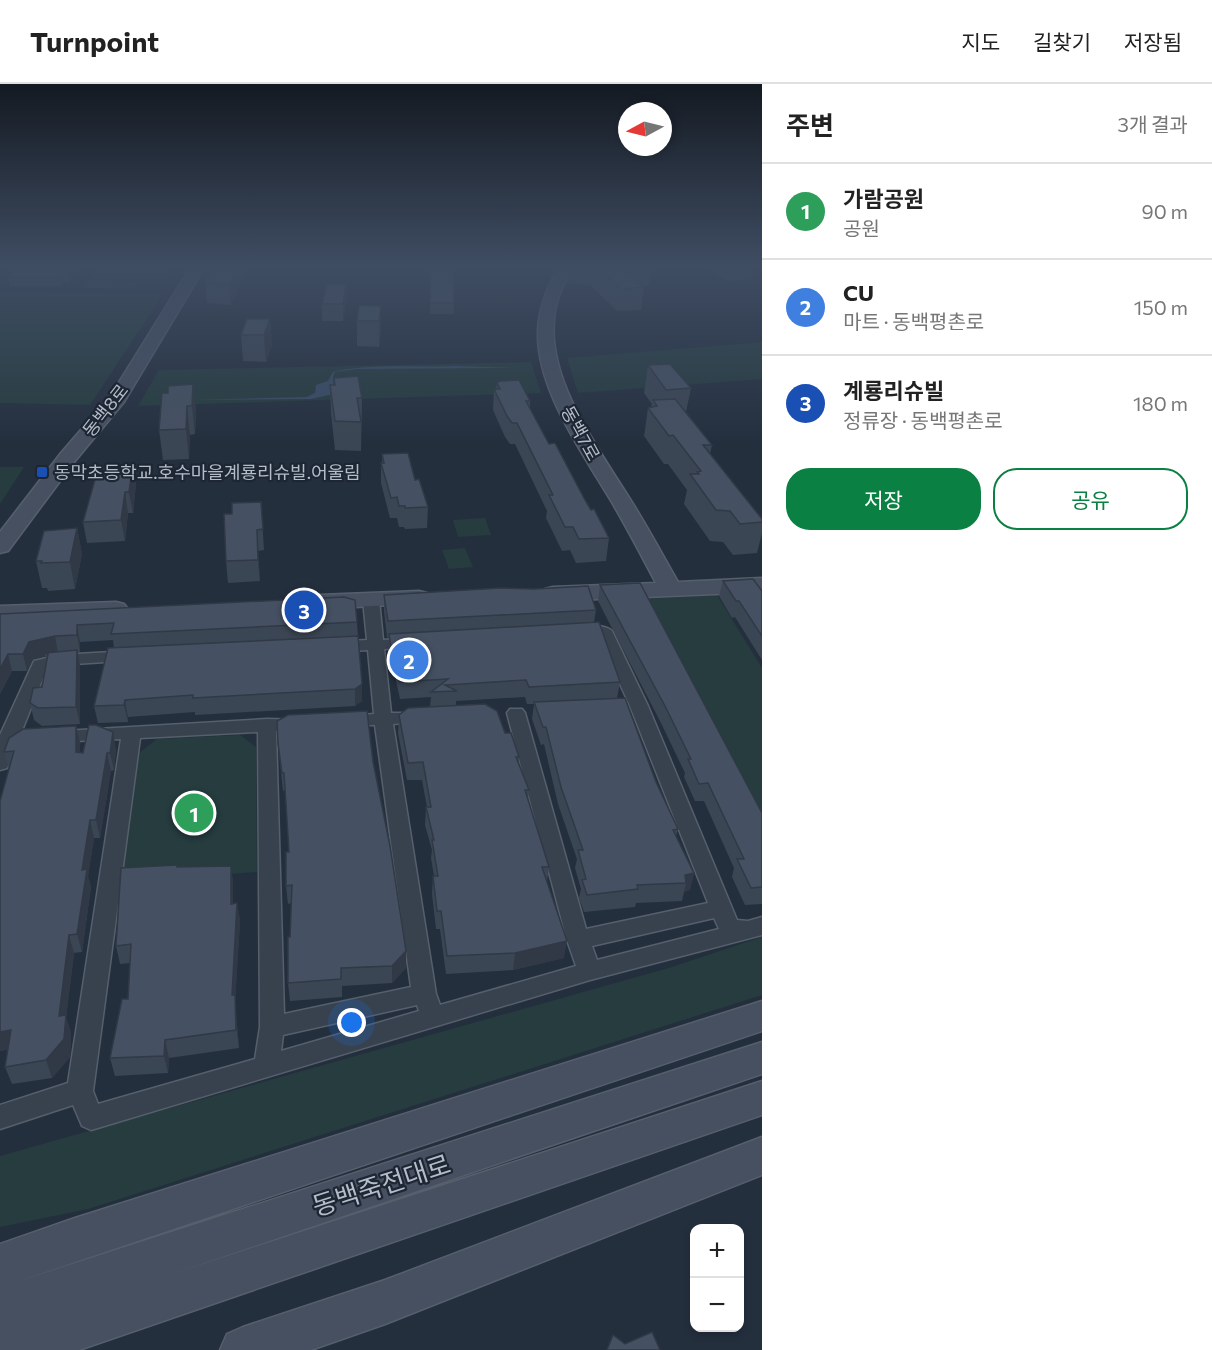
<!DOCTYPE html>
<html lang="ko">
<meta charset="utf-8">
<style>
body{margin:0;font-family:Commissioner,"Noto Sans KR",sans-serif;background:#f6f6f6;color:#222}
.controls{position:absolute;right:18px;bottom:18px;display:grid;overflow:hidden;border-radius:12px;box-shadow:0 3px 9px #0003}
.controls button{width:54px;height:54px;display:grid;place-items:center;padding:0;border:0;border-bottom:2px solid #e0e0e0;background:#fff;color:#222;font:30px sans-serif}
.compass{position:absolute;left:618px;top:18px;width:54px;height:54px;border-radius:50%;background:#fff;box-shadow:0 3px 9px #0003;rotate:263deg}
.you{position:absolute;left:352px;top:939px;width:21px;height:21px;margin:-15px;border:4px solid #fff;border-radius:50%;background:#1a73e8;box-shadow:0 0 0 9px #1a73e833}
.badge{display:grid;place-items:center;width:39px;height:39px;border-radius:50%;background:#0b8043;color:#fff;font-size:20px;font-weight:700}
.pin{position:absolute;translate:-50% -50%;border:3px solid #fff;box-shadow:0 2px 6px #0006}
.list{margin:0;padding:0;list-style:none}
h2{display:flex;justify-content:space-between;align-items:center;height:78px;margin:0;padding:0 24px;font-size:26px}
h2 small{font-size:20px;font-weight:400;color:#767676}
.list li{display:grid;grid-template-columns:39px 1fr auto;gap:18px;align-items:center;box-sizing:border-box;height:96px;padding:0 24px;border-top:2px solid #e0e0e0}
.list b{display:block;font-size:22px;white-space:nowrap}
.list p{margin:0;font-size:20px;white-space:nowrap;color:#767676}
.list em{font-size:20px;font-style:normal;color:#767676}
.actions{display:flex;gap:12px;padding:18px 24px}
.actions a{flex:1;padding:14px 0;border:2px solid #0b8043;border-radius:24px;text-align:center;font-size:21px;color:#0b8043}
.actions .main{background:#0b8043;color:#fff}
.map{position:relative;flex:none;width:762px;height:1266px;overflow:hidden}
header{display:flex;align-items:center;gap:36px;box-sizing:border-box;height:84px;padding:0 30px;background:#fff;border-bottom:2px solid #e0e0e0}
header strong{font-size:28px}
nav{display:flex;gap:33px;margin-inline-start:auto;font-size:21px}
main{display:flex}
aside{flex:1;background:#fff}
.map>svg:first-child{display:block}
.green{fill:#263c3f}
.water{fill:#394c67}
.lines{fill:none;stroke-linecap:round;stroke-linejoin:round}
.street-casing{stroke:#565f6c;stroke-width:3}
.secondary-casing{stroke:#565f6c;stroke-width:3}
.street{fill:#38414e;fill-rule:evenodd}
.secondary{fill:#465061;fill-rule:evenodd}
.wall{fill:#3b4654}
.shaded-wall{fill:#303945}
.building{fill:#455162;stroke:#303945;stroke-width:1.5}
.transit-dot{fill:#1a4fb4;stroke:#1d2633;stroke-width:2}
.labels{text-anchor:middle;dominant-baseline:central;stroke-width:4.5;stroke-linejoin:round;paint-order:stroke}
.far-street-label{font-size:18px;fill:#b4bcc9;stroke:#1d2633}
.far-poi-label{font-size:18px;fill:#b4bcc9;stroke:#1d2633;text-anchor:start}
.near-street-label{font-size:26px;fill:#b4bcc9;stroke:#1d2633}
</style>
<header>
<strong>Turnpoint</strong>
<nav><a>지도</a><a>길찾기</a><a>저장됨</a></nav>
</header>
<main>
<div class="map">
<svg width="762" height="1266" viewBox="0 0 762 1266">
<rect width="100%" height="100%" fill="#242f3e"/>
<!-- green -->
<g class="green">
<path d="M100,181H172L163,196L90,195Z"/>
<path d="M88,196L137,197L132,205L82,204Z"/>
<path d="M0,208L163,210L90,321L0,319Z"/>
<path d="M762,258V295L578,309L567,274Z"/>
<path d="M531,278L541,309L138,322L159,286Z"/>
<path d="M0,383H24L0,420Z"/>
<path d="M485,434L491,451L458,453L453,436Z"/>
<path d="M465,464L473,483L449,485L442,466Z"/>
<path d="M717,511L762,584V741L643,515Z"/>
<path d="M240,651L256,663L257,788L121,798L139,669L157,655Z"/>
<path d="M762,853V911L88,1125L0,1143V1072L672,883Z"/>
</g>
<!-- water -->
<path class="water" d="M455,282L514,284L357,285L335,288L333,292L334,310L311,315L190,316L307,313L315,309L316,301L328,297L333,288C371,279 416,284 455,282Z"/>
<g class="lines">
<!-- street casing -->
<g class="street-casing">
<g id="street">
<path d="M371,511L379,516L383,556L412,554L420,559L412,564L384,565L391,629H427L430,633L427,637L393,640L436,910L440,921L576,882L567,856L507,629L510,625H522L525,629L586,845L708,819L630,622L598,552H571L569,549C576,541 605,539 612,547L648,622L737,836L748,837L762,833V851L590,896L91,1046L82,1042L73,1021L0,1045V1021L68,999L121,655L53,658L46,656L44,652L46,648L267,635L307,636L310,640L307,644L276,647L284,930L411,903L375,641H338L335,637L338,633L374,630L368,566L335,568L327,563L335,558L367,556L363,516ZM258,648L260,943L255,975L98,1020L93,1007L140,654ZM714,834L719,845L597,876L592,862ZM417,921L419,927L281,967L283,951Z"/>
<path d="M130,567L136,568L138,572L136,576L59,581L47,584L7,684L0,686V651L34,577L59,571Z"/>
</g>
</g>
<!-- secondary casing -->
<g class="secondary-casing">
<g id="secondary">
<path d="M192,181H206L124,318L75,377L8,467L0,469V448L61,369L111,311Z"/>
<path d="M560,181H574C564,199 555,216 554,236C548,298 599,365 630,415C647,442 662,470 678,498L762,494V508L553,517L545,515L541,510L545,505L553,503L656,499C641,471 626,442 610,415C580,365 530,296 539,236C542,215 550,199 560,181Z"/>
<path d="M419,507L427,509L431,514L427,519L320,525L312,523L308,518L312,513L320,511Z"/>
<path d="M116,518L124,520L128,525L124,530L0,536V522Z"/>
<path d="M762,917V947L10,1200L762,958V990L169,1191L762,997V1031L79,1266H0V1160L75,1134Z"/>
<path d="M762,1053V1091L385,1240L311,1266H220L227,1250L243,1243L385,1196Z"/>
</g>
</g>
<!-- street -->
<use href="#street" class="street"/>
<!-- secondary -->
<use href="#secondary" class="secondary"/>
</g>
<!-- wall -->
<g class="wall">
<path d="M82,181L69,199L64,198L61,202H10L8,193Z"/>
<path d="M214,181H249L231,221L207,219L205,198Z"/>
<path d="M324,181H344L343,183H324Z"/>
<path d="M391,181H471V184L453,183L454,230H430L431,183H391Z"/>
<path d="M569,181H652L649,202H644L641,226L617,227L590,201L567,199Z"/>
<path d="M704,181H754L751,195L726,197Z"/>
<path d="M347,216L343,237H322V220Z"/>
<path d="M381,222V247L379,263L357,262V237Z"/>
<path d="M270,235L272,261L266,278L243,277L241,251Z"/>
<path d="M648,281L691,304L686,328L712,361L710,370L762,435V449L757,469L733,471L723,458L710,457L684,420L687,406L668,380H664L644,352L648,324H651L652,320L644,309Z"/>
<path d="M334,294L362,314L361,367L335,366L331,329L330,301H335Z"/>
<path d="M497,299L530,317V325L549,360L609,454L606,477L576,479L570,466L562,467L546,434L547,427L515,360H510L505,353L493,326L494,305H496Z"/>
<path d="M193,300L196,328L195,350L190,351L189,375L163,376L159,346L168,309Z"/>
<path d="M382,370L415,396L428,423L427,444L405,445L404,443H399L397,434H390L381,399V379H382Z"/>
<path d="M133,380L136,400L133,429H128L125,457L87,459L83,438L103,392Z"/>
<path d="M261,418L264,466L258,467L260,497L228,499L226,477L232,430Z"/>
<path d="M77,444L82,470L75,505L48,507L47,504H42L36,477Z"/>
<path d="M723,497L762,507V576L735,533L732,534L719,512Z"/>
<path d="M600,501L762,729V820L745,821L732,793L734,784L704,717H695L684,693L685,689L661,639L598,517Z"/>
<path d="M384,511L596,526L594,538L620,598L617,614L678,745L676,752L694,789L690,806L684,808L682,817L636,819L635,823L584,828L579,814L581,805L575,784L577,775L558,720L544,660L541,661L532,635L534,620H527L525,613L456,617V622L505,649L519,673V679L529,706L528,716L549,783L547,798L564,874L513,886L446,890L440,845H436L432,810L433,792H434L431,774L432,766L425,741L426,723H427L422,696H407L398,649L399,631L430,623L431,613L400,615L395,592H393L389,567V553L387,554L384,527Z"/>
<path d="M0,530L357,538L362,617L355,622L195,631V628L128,633V638L98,639L94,622L114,564L113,556L80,558V568H77L80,582V640L42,642L34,636L30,619L42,603L47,577L45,572L33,575L27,587H12L0,610Z"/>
<path d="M76,642L80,659V668L116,665L114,686L111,687L100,754H94L88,792L91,803L82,868L74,869L66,933L71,949L70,973L52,994L12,1000L5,983L8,965L0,967V717L9,685L4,668Z"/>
<path d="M278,659L373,678L406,884L392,899L342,902V913L290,917L288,899L291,819L288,820L286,802L289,768L285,706L283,707Z"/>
<path d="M231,782L233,800V820L237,819L240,837L235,917L239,964L169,974L168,989L115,992L110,974L128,915L130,879L120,880L116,862L177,783Z"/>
</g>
<!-- shaded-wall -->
<g class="shaded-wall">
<path d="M74,181H82L69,199L68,190Z"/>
<path d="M238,181H249L231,221L229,201Z"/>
<path d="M62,190L64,198L61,202L59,193Z"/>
<path d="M346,200L347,216L343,237V220Z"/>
<path d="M381,222V247L379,263V237Z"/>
<path d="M270,235L272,261L266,278L264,251Z"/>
<path d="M193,300L196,328L195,350L192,322Z"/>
<path d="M187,322L190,351L189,375L186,345Z"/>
<path d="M133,380L136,400L133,429L129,408Z"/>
<path d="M125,408L128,429L125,457L121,436Z"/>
<path d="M77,444L82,470L75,505L70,478Z"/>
<path d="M257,446L258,467L260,497L258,476Z"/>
<path d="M77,541L80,558V568L77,551Z"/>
<path d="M55,552L58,569L48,570L45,569V572L33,575L27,587L23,570L29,558Z"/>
<path d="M77,566L80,582V640L76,623Z"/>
<path d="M8,570L12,587L0,610V585Z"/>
<path d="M362,600V617L355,622V605Z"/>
<path d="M125,616L128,633V638L124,621Z"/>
<path d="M76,642L80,659V685L76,668Z"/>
<path d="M113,648L116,665L114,686L110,669Z"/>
<path d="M107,669L111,687L100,754L96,736Z"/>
<path d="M90,736L94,754L88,792L91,803L82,868L77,850L82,786Z"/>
<path d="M231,782L233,800V838L231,820Z"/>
<path d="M694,789L690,806L684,808L686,799L685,791Z"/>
<path d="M237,819L240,837L235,917L239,964L232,911Z"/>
<path d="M69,851L74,869L66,933L71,949L70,973L52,994L46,976L59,932Z"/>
<path d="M567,857L564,874L513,886L515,869Z"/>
<path d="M406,867V884L392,899V882Z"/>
<path d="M11,946L18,964L0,967V948Z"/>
<path d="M165,956L169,974L168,989L164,972Z"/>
</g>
<!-- building -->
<g class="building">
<path d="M18,181H74L68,190H62L59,193H8Z"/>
<path d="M214,181H238L229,201L205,198Z"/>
<path d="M431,181H453L454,219H430Z"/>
<path d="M595,181H637L621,182L644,203L621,205Z"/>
<path d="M327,200H346L343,220H322Z"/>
<path d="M359,221L381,222L379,237H357Z"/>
<path d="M247,235H270L264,251H241Z"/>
<path d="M670,280L691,304L666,306L648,281Z"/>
<path d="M358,292L362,314H357L361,338L335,337L330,301H335L334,294Z"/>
<path d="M519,296L530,317H526L549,360L555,359L585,416L591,426L594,425L609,454L579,455L573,443H565L549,411H553L517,339H512L507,332L494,305H500L497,299L500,297Z"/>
<path d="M193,300L192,322H187L186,345L159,346L162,309H168V302Z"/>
<path d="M675,315L712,361H703L762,435V438L740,440L730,427L716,426L690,390H699L697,388L701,387L673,351L669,352L648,324L657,322L653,316Z"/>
<path d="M408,369L415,396L419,395L428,423L405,424V422H399L397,413L391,414L381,379H384L382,370Z"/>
<path d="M133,380L129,408H125L121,436L83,438L96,392H103L104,384Z"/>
<path d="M261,418L263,445L257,446L258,476L226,477L224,430H232V419Z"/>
<path d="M77,444L70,478L41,479L42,477H36L44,447Z"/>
<path d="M753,495L762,507V552L739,517H736L723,497Z"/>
<path d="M640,499L762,729V803L751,804L737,775H744L708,699L699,700L688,675H691L665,622L600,501Z"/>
<path d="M588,502L596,526L388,537L384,511L500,504L534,505Z"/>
<path d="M344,513L355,516L357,538L111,550L114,539L77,541V551L55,552L29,558L23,570H8L0,585V530Z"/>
<path d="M599,538L620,598L529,603L526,596L445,601L457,607L431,608L448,595L400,598L395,576H393L389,550Z"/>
<path d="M358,552L362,600L355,605L193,614V611L125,616L124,621L94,622L108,564Z"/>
<path d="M77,566L76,623L38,624L30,619L33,604L42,603L48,570L45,569Z"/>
<path d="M625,614L656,698L678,745L673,746L694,789L685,791L686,799L637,801L638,805L587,811L582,796L586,795L578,766H583L561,703L546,643H543L534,618Z"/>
<path d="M485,620L497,627L505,649H511L519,673H516L529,706H525L549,783H542L567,857L515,869L447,872L441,827H437L433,792H438L432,756H434L426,723H431L423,678L408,679L399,631L408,624Z"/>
<path d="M367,627L373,678L390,762L406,867L392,882L341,884V895L288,899V853H290L292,801L286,802V768H289L284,689H282L278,659L277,637L288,631Z"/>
<path d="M89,641H96L113,648L110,669H107L96,736H90L82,786L87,785L77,850L69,851L59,932L66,931L64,955L46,976L5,983L11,946L0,948V717L14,667L4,668L9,654L23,645L76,642V668L83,669Z"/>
<path d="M177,781V783L231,782V820L237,819L232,911H235L236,946L165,956L164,972L110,974L122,915H128L131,860L116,862L121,784Z"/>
<path d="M652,1248L660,1266H607L613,1251L625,1260Z"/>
</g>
<!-- sky -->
<linearGradient id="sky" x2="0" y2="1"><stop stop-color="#141a22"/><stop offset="0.51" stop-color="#3f4d63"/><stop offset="1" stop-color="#3f4d63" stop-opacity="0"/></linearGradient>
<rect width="762" height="358" fill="url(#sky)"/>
<!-- markers -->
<rect class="transit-dot" x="36" y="382" width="12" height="12" rx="3"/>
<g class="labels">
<!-- far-street labels -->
<g class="far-street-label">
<text transform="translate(105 326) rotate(-52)">동백8로</text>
<text transform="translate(581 349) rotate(61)">동백7로</text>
</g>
<!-- far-poi labels -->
<g class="far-poi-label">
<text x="54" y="388">동막초등학교.호수마을계룡리슈빌.어울림</text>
</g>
<!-- near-street labels -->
<g class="near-street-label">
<text transform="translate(381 1100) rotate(-18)">동백죽전대로</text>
</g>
</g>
</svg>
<div class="controls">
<button>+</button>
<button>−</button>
</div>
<svg class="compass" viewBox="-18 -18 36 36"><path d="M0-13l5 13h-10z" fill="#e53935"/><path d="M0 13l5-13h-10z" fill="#767676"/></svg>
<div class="you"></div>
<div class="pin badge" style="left:194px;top:729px;background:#2e9e5b">1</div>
<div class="pin badge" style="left:409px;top:576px;background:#3f7fe0">2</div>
<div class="pin badge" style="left:304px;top:526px;background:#1a4fb4">3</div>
</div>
<aside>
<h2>주변<small>3개 결과</small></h2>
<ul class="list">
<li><span class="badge" style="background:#2e9e5b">1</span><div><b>가람공원</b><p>공원</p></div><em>90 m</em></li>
<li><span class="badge" style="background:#3f7fe0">2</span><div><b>CU</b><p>마트 · 동백평촌로</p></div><em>150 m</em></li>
<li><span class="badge" style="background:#1a4fb4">3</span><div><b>계룡리슈빌</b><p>정류장 · 동백평촌로</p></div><em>180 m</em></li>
</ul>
<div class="actions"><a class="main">저장</a><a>공유</a></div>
</aside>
</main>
